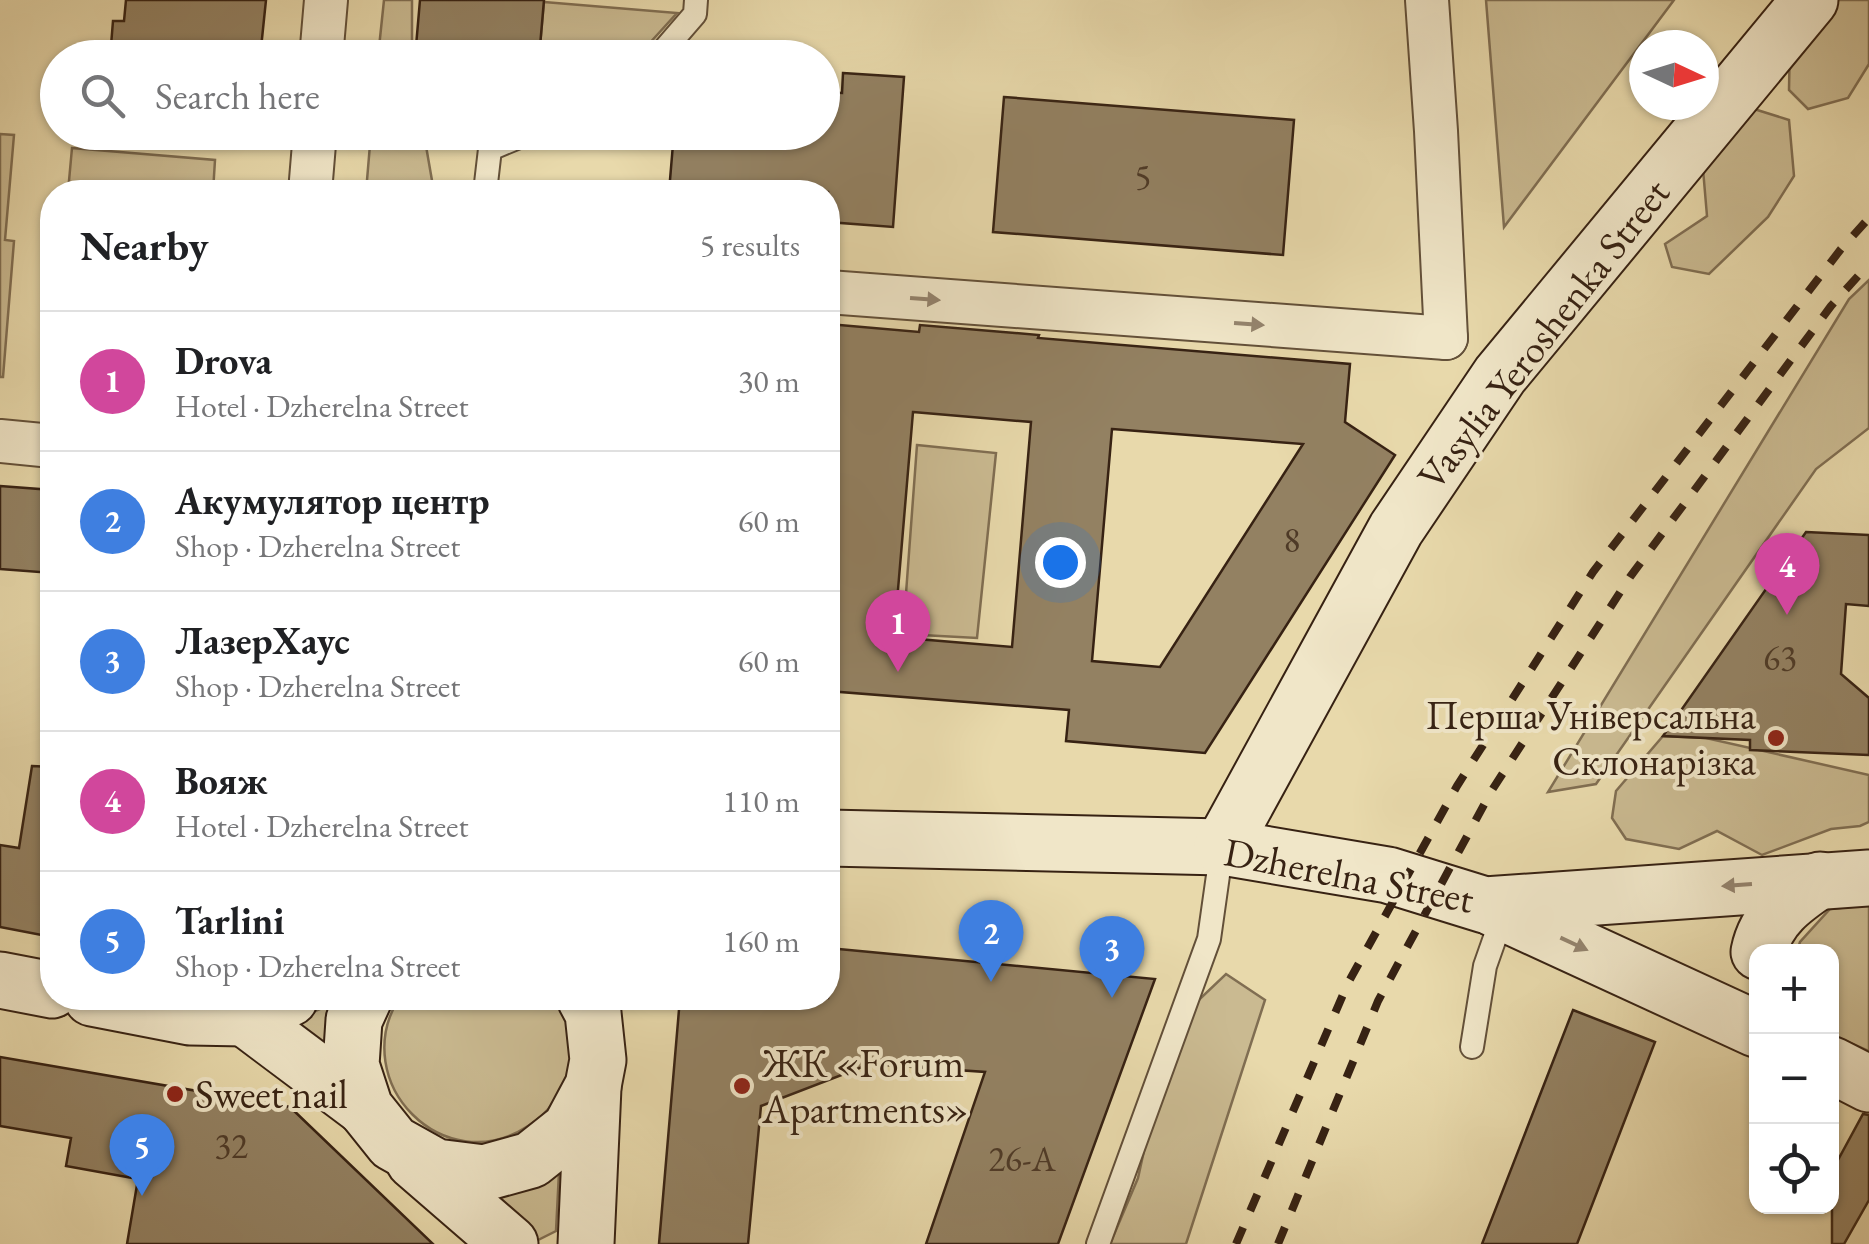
<!DOCTYPE html>
<meta charset="utf-8">
<style>
body{margin:0;font-family:"EB Garamond",serif;background:#f2f2f2;color:#202124}
.controls{position:absolute;right:30px;bottom:30px;display:grid;overflow:hidden;border-radius:20px;box-shadow:0 2px 8px #0004}
.controls button{width:90px;height:90px;display:grid;place-items:center;padding:0;border:0;border-bottom:2px solid #e0e0e0;background:#fff;color:#202124;font:50px sans-serif}
.compass{position:absolute;left:1629px;top:30px;width:90px;height:90px;border-radius:50%;background:#fff;box-shadow:0 2px 8px #0004;rotate:94deg}
.you{position:absolute;left:1060px;top:562px;width:35px;height:35px;margin:-25px;border:8px solid #fff;border-radius:50%;background:#1a73e8;box-shadow:0 0 0 15px #1a73e833}
.badge{display:grid;place-items:center;width:65px;height:65px;border-radius:50%;background:#8f2418;color:#fff;font-size:32px;font-weight:700}
.pin{position:absolute;translate:-50% -82px;filter:drop-shadow(0 2px 5px #0008)}
.pin::after{content:'';position:absolute;top:52px;width:35px;height:30px;background:inherit;clip-path:polygon(0 0,100% 0,50% 100%)}
.list{margin:0;padding:0;list-style:none}
h2{display:flex;justify-content:space-between;align-items:center;height:130px;margin:0;padding:0 40px;font-size:42px}
h2 small{font-size:32px;font-weight:400;color:#757577}
.list li{display:grid;grid-template-columns:65px 1fr auto;gap:30px;align-items:center;box-sizing:border-box;height:140px;padding:0 40px;border-top:2px solid #e0e0e0}
.list b{display:block;font-size:38px;white-space:nowrap}
.list p{margin:0;font-size:32px;white-space:nowrap;color:#757577}
.list em{font-size:32px;font-style:normal;color:#757577}
.icon{flex:none;width:55px;height:55px;fill:none;stroke:currentColor;stroke-width:2;stroke-linecap:round;stroke-linejoin:round}
.map{position:relative;flex:none;width:1869px;height:1244px;overflow:hidden}
.search{position:absolute;background:#fff;box-shadow:0 2px 8px #0004;left:40px;top:40px;width:800px;height:110px;display:flex;align-items:center;gap:25px;box-sizing:border-box;padding:0 35px;border-radius:55px;color:#757577;font-size:38px}
.panel{position:absolute;background:#fff;box-shadow:0 2px 8px #0004;left:40px;top:180px;width:800px;height:830px;border-radius:40px}
.map>svg:first-child{display:block}
.green{fill:#caba91;stroke:#806e52;stroke-width:2.5}
.building{fill:#938162;stroke:#372213;stroke-width:2.5;fill-rule:evenodd}
.lines{fill:none;stroke-linecap:round;stroke-linejoin:round}
.lane-casing{stroke:#635039;stroke-width:26}
.street-casing{stroke:#635039;stroke-width:46}
.secondary-casing{stroke:#372213;stroke-width:59}
.lane{stroke:#f0e6c8;stroke-width:22}
.street{stroke:#f0e6c8;stroke-width:42}
.secondary{stroke:#f0e6c8;stroke-width:55}
.rail{stroke:#372213;stroke-width:8;stroke-dasharray:18 18;stroke-linecap:butt}
.oneway{fill:#94846e}
.poi-dot{fill:#8f2418;stroke:#f0e6c8;stroke-width:4}
.labels{text-anchor:middle;dominant-baseline:central;stroke-width:8;stroke-linejoin:round;paint-order:stroke}
.number-label{font-size:35px;fill:#4e3a27}
.street-label{font-size:40px;fill:#372213;stroke:#f0e6c8}
.poi-label{font-size:40px;fill:#372213;stroke:#f0e6c8;text-anchor:start}
</style>
<div class="map">
<svg width="1869" height="1244" viewBox="0 0 1869 1244">
<rect width="100%" height="100%" fill="#e8d9ab"/>
<filter id="stains"><feTurbulence type="fractalNoise" baseFrequency=".002" numOctaves="4"/><feColorMatrix values="0 0 0 0 .2 0 0 0 0 .09 0 0 0 0 .02 0 0 0 .5 -.17"/></filter>
<radialGradient id="worn" r=".72"><stop offset=".6" stop-color="#630" stop-opacity="0"/><stop offset="1" stop-color="#630" stop-opacity=".3"/></radialGradient>
<!-- green -->
<g class="green">
<path d="M384,0H412V57H378Z"/>
<path d="M1486,0H1674L1504,227Z"/>
<path d="M1839,0H1869V64L1848,98L1808,109L1789,90L1790,38Z"/>
<path d="M544,2L677,13L637,57H539Z"/>
<path d="M1754,109L1789,120L1794,176L1768,217L1709,274L1672,267L1665,244L1707,216L1703,169Z"/>
<path d="M371,133H428L426,146L434,192H366Z"/>
<path d="M0,134L14,135L5,240L14,241L3,377H0Z"/>
<path d="M72,148L215,160L213,192H68Z"/>
<path d="M1869,280V428L1816,469L1596,784L1548,792L1849,299Z"/>
<path d="M917,445L996,453L977,638L903,634Z"/>
<path d="M1663,736L1706,738L1869,775V822L1860,826L1831,829L1762,855L1717,831L1679,849L1626,839L1612,818L1616,791Z"/>
<path d="M1869,905V1051L1832,1035V952H1797L1800,942L1830,909Z"/>
<path d="M1226,974L1265,1000L1186,1244H1110L1138,1178L1159,1082L1184,1014Z"/>
<path d="M399,998H556C570,1018 574,1048 568,1072C562,1094 548,1114 528,1126C444,1181 347,1083 399,998Z"/>
<path d="M334,1003L327,1048L292,1021Z"/>
<path d="M559,1172L556,1231L534,1242L481,1195Z"/>
</g>
<!-- building -->
<g class="building">
<path d="M126,0H266L260,58H110L113,21H124Z"/>
<path d="M420,0H544L539,58H415Z"/>
<path d="M843,73L904,77L893,227L828,222V192H669L674,132H822V92L842,93Z"/>
<path d="M1004,97L1294,120L1283,255L993,232Z"/>
<path d="M828,324L919,332L920,325L1039,335L1038,338L1350,364L1345,422L1395,455L1205,753L1066,741L1069,710L828,691V536L838,406L828,405ZM913,412L1031,422L1012,647L894,637ZM1112,429L1303,444L1160,667L1092,661Z"/>
<path d="M0,486L52,490V573L0,569Z"/>
<path d="M1806,532L1869,535V606L1846,604L1841,674L1869,698V755L1750,750V740L1663,736Z"/>
<path d="M32,766L52,767V937L0,927V845L19,848Z"/>
<path d="M828,948L1155,979L1058,1244H926L985,1072L870,1064L761,1106L748,1244H659L680,998H828Z"/>
<path d="M1573,1010L1655,1042L1577,1244H1482Z"/>
<path d="M0,1057L290,1107L433,1244H127L138,1179L66,1166L71,1138L0,1126Z"/>
<path d="M1863,1114L1869,1115V1200L1844,1244H1832V1171Z"/>
</g>
<g class="lines">
<!-- lane casing -->
<g class="lane-casing">
<g id="lane">
<path d="M657,58L695,14L696,0"/>
<path d="M485,192L490,149L531,132"/>
<path d="M1472,1047L1485,966L1504,912"/>
<path d="M1098,1244L1209,939L1222,847"/>
</g>
</g>
<!-- street casing -->
<g class="street-casing">
<g id="street">
<path d="M1427,0L1436,131L1446,338"/>
<path d="M321,58L326,0"/>
<path d="M310,192L315,132"/>
<path d="M828,292L1446,338"/>
<path d="M0,441L52,446"/>
</g>
</g>
<!-- secondary casing -->
<g class="secondary-casing">
<g id="secondary">
<path d="M828,838L1222,847L1388,875L1485,905L1869,878"/>
<path d="M1222,847L1396,529L1500,375L1810,0"/>
<path d="M1493,908L1756,1029"/>
<path d="M1759,952C1766,917 1793,898 1820,880"/>
<path d="M0,980L52,990"/>
<path d="M92,998L190,1017L245,1018L290,998"/>
<path d="M364,998L354,1020L351,1065L365,1108L393,1143L436,1167L484,1173L531,1160L570,1129L593,1086L598,1060L593,1013L585,998"/>
<path d="M245,1018L365,1108"/>
<path d="M1832,1065L1869,1084"/>
<path d="M414,1161L510,1244"/>
<path d="M586,1244L593,1087"/>
</g>
</g>
<!-- lane -->
<use href="#lane" class="lane"/>
<!-- street -->
<use href="#street" class="street"/>
<!-- secondary -->
<use href="#secondary" class="secondary"/>
<!-- rail -->
<g class="rail">
<path d="M1236,1244L1348,983L1457,786L1593,572L1841,249L1869,218"/>
<path d="M1278,1244L1378,1001L1492,790L1630,577L1831,306L1869,264"/>
</g>
</g>
<!-- one-way arrows -->
<defs><path id="oneway-solid" d="M-6-.8H1V-3.2L6.5 0L1 3.2V.8H-6Z" transform="scale(2.5)"/></defs>
<g class="oneway">
<use href="#oneway-solid" transform="translate(925 299) rotate(4)"/>
<use href="#oneway-solid" transform="translate(1249 324) rotate(4)"/>
<use href="#oneway-solid" transform="translate(1737 885) rotate(176)"/>
<use href="#oneway-solid" transform="translate(1574 944) rotate(25)"/>
</g>
<!-- markers -->
<g class="poi-dot">
<circle cx="1776" cy="738" r="10"/>
<circle cx="742" cy="1086" r="10"/>
<circle cx="175" cy="1094" r="10"/>
</g>
<g class="labels">
<!-- number labels -->
<g class="number-label">
<text x="1143" y="176">5</text>
<text x="1292" y="539">8</text>
<text x="1780" y="657">63</text>
<text x="231" y="1145">32</text>
<text x="1022" y="1158">26-А</text>
</g>
<!-- street labels -->
<g class="street-label">
<text transform="translate(1543 334) rotate(-52)">Vasylia Yeroshenka Street</text>
<text transform="translate(1349 875) rotate(11)">Dzherelna Street</text>
</g>
<!-- poi labels -->
<g class="poi-label">
<text x="1756" y="715" text-anchor="end">Перша Універсальна<tspan x="1756" dy="46">Склонарізка</tspan></text>
<text x="762" y="1063">ЖК «Forum<tspan x="762" dy="46">Apartments»</tspan></text>
<text x="195" y="1094">Sweet nail</text>
</g>
</g>
<rect width="100%" height="100%" filter="url(#stains)"/>
<rect width="100%" height="100%" fill="url(#worn)"/>
</svg>
<div class="controls">
<button>+</button>
<button>−</button>
<button><svg class="icon" aria-label="locate" viewBox="0 0 24 24"><circle cx="12" cy="12" r="6"/><path d="M12 2v4M12 18v4M2 12h4M18 12h4"/></svg></button>
</div>
<svg class="compass" viewBox="-18 -18 36 36"><path d="M0-13l5 13h-10z" fill="#e53935"/><path d="M0 13l5-13h-10z" fill="#757577"/></svg>
<div class="you"></div>
<div class="pin badge" style="left:898px;top:672px;background:#d1479c">1</div>
<div class="pin badge" style="left:991px;top:982px;background:#3f7fe0">2</div>
<div class="pin badge" style="left:1112px;top:998px;background:#3f7fe0">3</div>
<div class="pin badge" style="left:1787px;top:615px;background:#d1479c">4</div>
<div class="pin badge" style="left:142px;top:1196px;background:#3f7fe0">5</div>
<div class="search"><svg class="icon" aria-label="search" viewBox="0 0 24 24"><circle cx="10" cy="10" r="6"/><path d="M15 15l6 6"/></svg>Search here</div>
<section class="panel">
<h2>Nearby<small>5 results</small></h2>
<ul class="list">
<li><span class="badge" style="background:#d1479c">1</span><div><b>Drova</b><p>Hotel · Dzherelna Street</p></div><em>30 m</em></li>
<li><span class="badge" style="background:#3f7fe0">2</span><div><b>Акумулятор центр</b><p>Shop · Dzherelna Street</p></div><em>60 m</em></li>
<li><span class="badge" style="background:#3f7fe0">3</span><div><b>ЛазерХаус</b><p>Shop · Dzherelna Street</p></div><em>60 m</em></li>
<li><span class="badge" style="background:#d1479c">4</span><div><b>Вояж</b><p>Hotel · Dzherelna Street</p></div><em>110 m</em></li>
<li><span class="badge" style="background:#3f7fe0">5</span><div><b>Tarlini</b><p>Shop · Dzherelna Street</p></div><em>160 m</em></li>
</ul>
</section>
</div>
